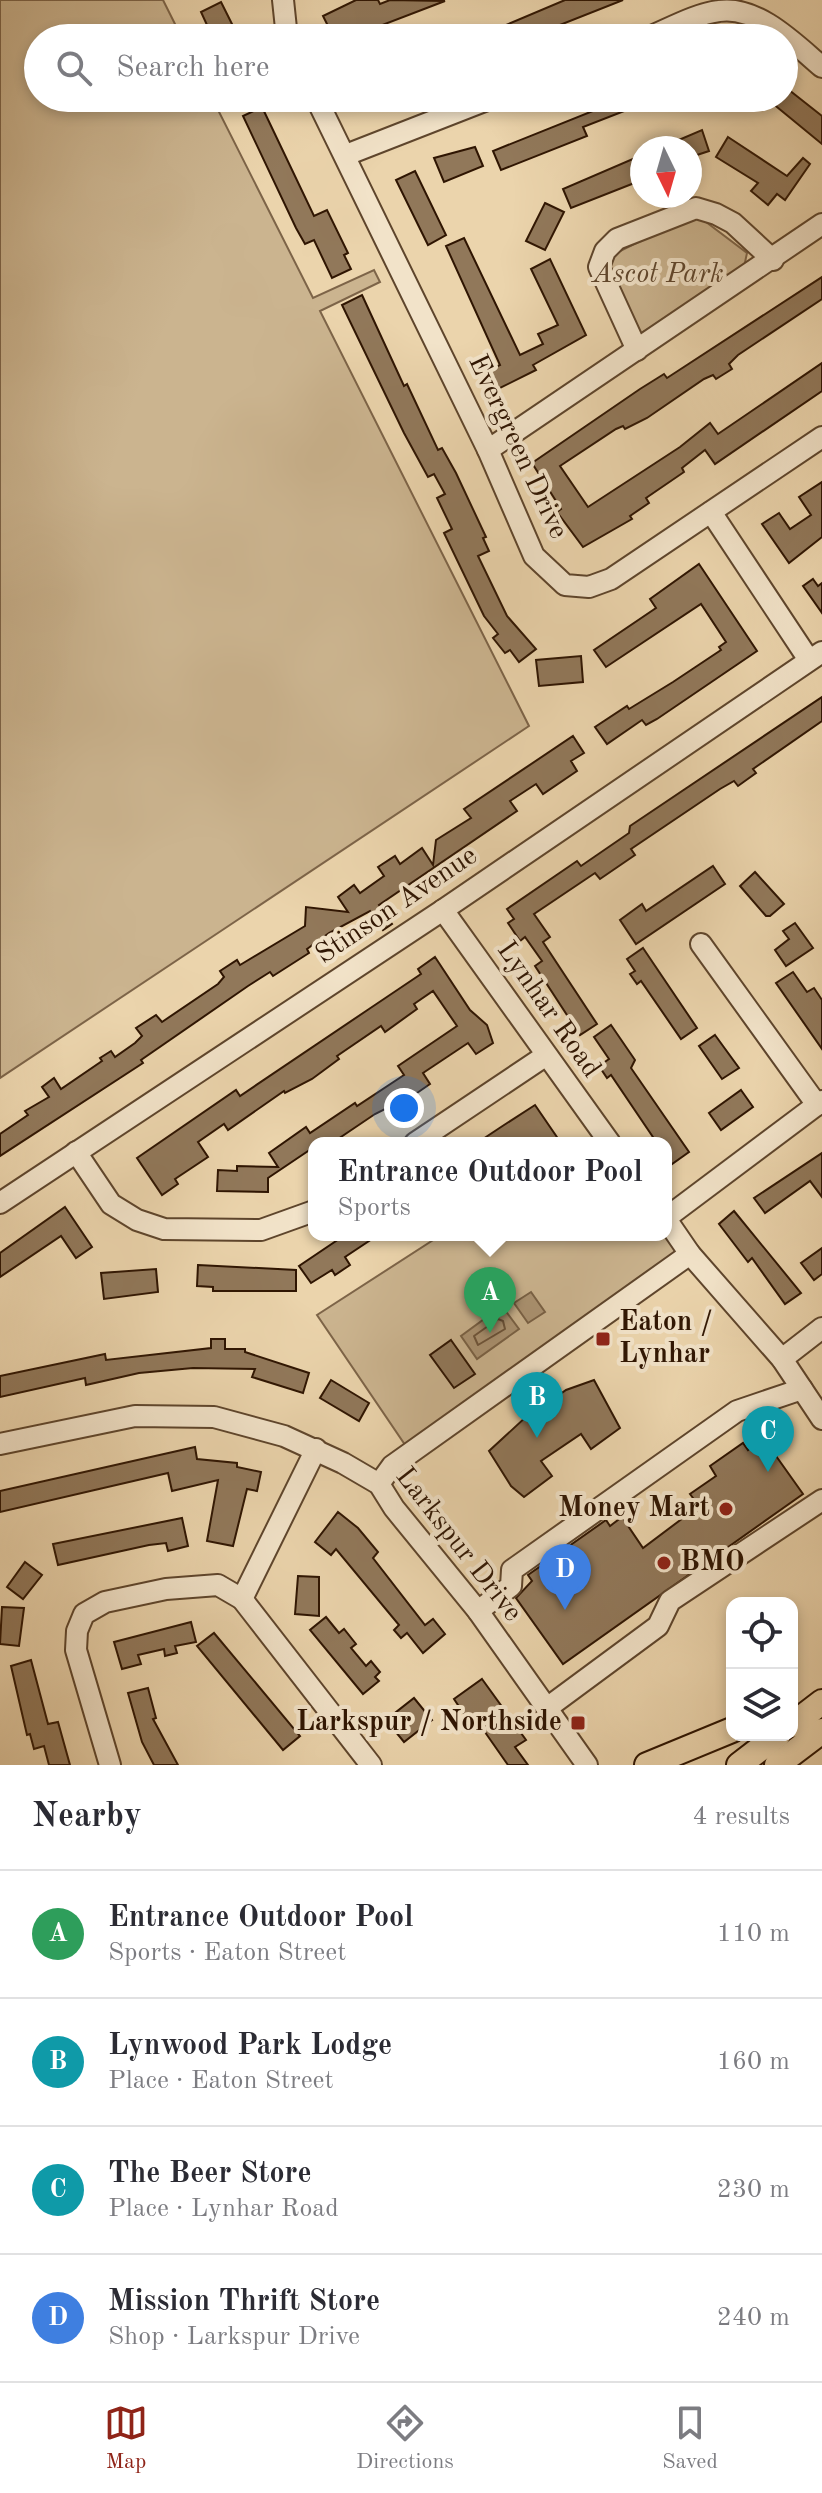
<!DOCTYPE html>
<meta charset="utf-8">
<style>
body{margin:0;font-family:"Old Standard TT",serif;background:#f7f7f7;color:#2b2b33}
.controls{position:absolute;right:24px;bottom:24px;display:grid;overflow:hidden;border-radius:16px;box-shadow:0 4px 12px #0003}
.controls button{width:72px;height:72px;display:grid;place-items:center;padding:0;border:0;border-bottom:2px solid #e1e1e2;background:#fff;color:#2b2b33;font:40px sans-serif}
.compass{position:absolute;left:630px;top:136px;width:72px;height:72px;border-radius:50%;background:#fff;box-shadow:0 4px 12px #0003;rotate:175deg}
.you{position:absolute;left:404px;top:1108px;width:28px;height:28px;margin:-20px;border:6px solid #fff;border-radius:50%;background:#1a73e8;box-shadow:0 0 0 12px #1a73e833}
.badge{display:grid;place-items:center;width:52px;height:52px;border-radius:50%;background:#8f2418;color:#fff;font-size:26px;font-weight:700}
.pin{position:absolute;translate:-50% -66px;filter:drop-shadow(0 2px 4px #0008)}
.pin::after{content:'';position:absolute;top:42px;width:28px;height:24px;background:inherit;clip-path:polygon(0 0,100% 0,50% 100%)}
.popup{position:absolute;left:308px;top:1137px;width:364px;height:104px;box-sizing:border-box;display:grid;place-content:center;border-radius:16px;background:#fff;filter:drop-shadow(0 2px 6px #0005);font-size:26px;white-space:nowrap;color:#7c7c81}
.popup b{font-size:30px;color:#2b2b33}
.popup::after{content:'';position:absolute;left:50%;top:100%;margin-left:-16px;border:16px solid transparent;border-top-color:#fff}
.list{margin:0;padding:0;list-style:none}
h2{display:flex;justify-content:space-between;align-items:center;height:104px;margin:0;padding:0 32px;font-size:34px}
h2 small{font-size:26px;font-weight:400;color:#7c7c81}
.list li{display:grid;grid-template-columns:52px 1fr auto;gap:24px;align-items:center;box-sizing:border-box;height:128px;padding:0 32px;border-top:2px solid #e1e1e2}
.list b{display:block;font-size:30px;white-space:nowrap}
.list p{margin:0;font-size:26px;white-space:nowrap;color:#7c7c81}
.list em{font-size:26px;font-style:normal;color:#7c7c81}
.icon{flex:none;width:44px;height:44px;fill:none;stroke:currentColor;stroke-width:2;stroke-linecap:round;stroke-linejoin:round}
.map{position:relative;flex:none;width:822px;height:1765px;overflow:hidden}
.search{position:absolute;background:#fff;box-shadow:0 4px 12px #0003;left:24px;right:24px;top:24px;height:88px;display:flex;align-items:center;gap:20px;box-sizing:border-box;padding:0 28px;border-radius:44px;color:#7c7c81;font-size:30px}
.sheet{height:616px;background:#fff}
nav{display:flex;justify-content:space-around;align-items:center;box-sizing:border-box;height:112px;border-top:2px solid #e1e1e2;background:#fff;font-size:22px;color:#7c7c81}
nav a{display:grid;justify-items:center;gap:4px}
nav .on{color:#8f2418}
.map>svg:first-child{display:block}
.green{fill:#cbb48f;stroke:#7d6448;stroke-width:2}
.water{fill:#ab9372;stroke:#796145;stroke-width:2}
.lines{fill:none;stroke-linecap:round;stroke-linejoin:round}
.shore{stroke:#6d543a;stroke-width:2}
.building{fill:#91785a;stroke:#2f1502;stroke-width:2}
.minor-casing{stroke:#5e452c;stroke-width:24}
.major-casing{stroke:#2f1502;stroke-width:28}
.minor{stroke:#f2e3c9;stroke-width:20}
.major{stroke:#ebd4ac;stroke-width:24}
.poi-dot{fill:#8f2418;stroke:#f2e3c9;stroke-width:3}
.labels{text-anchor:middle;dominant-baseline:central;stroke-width:8;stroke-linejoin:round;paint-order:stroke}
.park-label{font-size:28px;font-style:italic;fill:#5e452c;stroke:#f2e3c9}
.street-label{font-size:28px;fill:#2f1502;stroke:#f2e3c9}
.poi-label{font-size:28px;font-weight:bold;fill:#2f1502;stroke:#f2e3c9;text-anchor:start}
</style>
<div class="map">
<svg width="822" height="1765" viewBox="0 0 822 1765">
<rect width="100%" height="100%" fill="#ebd4ac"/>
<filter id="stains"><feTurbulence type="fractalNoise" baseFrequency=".0025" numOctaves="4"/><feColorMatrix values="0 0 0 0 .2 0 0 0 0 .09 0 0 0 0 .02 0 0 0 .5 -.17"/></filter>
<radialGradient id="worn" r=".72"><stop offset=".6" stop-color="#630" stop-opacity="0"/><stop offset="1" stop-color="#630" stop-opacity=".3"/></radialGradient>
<!-- green -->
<g class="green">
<path d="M0,0H163L182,38H38V98H212L313,298L374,270L380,282L320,311L529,726L0,1078Z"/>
<path d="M687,218L702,219L747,253L744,267L640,334L609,271L614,254Z"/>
<path d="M441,1235H666L689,1263L414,1458L317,1315Z"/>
</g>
<!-- water -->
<g class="water">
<path d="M531,1292L545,1312L528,1323L514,1303Z"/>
<path d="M502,1306L519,1329L477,1359L461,1336Z"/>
</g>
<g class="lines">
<!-- shore -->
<path class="shore" d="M498,1319L503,1321L505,1329L478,1345L474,1336Z"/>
</g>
<!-- building -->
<g class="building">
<path d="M356,0H378L380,4L390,0L445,1L356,35L357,38H334L323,16Z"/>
<path d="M565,0H623L527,38H475Z"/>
<path d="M221,2L239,38H215L207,25L201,12Z"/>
<path d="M784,86L822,116V144L766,98H784Z"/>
<path d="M599,98L655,99L583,127L587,136L501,170L493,151L593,111L589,102Z"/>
<path d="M262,107L314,216L327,210L348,253L344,255L351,269L332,278L314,240L305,244L296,228L243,116Z"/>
<path d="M702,130L709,151L694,156H690V148H660Z"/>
<path d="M728,137L787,176L803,158L810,164L785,200L777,194L768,205L751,191L758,183L716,157Z"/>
<path d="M475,147L483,166L444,182L434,158Z"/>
<path d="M642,155V180L571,208L563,189Z"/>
<path d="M415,171L446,235L428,245L396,180Z"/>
<path d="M545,203L564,212L545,250L526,241Z"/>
<path d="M464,238L520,355L543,344L538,334L558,325L531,269L550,259L586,335L533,365L536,370L498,389L489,370L500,365L446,246Z"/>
<path d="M822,277V299L738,355L729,364L732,369L716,379L713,375L704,379L647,418L625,429L623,426L616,429L560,466L588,507L680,447L710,423L718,434L822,363V391L715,464L705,450L682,468L684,472L646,498L649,503L630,516L632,519L583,547L557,512L561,509L532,463L640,389L664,374L667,378Z"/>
<path d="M362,295L404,386L407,384L438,450L442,448L456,473L486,537L483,538L489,551L478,556L507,616L536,649L519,662L510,650L505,653L493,638L498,634L484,616L444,533L452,529L437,498L445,494L434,474L428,477L404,433L342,305Z"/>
<path d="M822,482V537L789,563L762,524L779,513L790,529L811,515L799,497Z"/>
<path d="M699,564L757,651L657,719L646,725L642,720L607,744L595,727L627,706L629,709L673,682L721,650L719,647L726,642L701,604L606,667L594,650L656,608L650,599Z"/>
<path d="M813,579L818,586L822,583V613L803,586Z"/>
<path d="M581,656L583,682L539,686L536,660Z"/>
<path d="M822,697V721L753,769L756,773L738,786L734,781L720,789L631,849L635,855L600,879L595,873L534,914L550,937L543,942L597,1024L580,1035L535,966L542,961L525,937L520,941L508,923L514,919L507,909L577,861L581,866L629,833L630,826Z"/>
<path d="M573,736L584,753L571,761L577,771L543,794L536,784L510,801L517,811L379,905L392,924L383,930L370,911L329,933L307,949L309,953L273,976L270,972L248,986L141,1060L143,1063L0,1156V1134L28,1115L25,1111L49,1097L42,1087L54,1078L61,1089L102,1061L100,1058L111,1051L115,1057L135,1043L142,1036L136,1028L156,1015L162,1022L218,984L224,977L220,971L237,960L240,965L305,926L306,907L348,912L338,897L354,885L360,893L384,876L378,867L395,856L400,864L422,848L433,865L436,840L471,818L464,809Z"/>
<path d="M713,866L725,884L636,944L620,920L642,904L646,911Z"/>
<path d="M755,872L784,904L770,916H766L740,886Z"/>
<path d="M795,923L813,948L786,966L775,950L789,939L783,931Z"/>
<path d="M643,948L697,1028L681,1039L641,981L637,984L630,974L635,971L627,959Z"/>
<path d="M435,957L470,1010L487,1025L493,1043L476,1054L468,1043L423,1073L430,1084L417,1093L375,1114L332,1143H314V1147L268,1178V1192L217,1191L218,1170L237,1171V1166L278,1167L269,1153L306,1127L310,1133L355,1103L357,1106L404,1075L398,1066L457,1026L433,991L414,1004L417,1009L385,1032L381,1026L337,1056L339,1059L312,1079L285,1093L284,1091L228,1130L224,1124L198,1142L208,1157L175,1179L178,1184L162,1195L137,1158L236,1090L240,1096L369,1009L421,974L418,969Z"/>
<path d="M793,972L807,992L814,988L822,1000V1049L776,983Z"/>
<path d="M611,1025L635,1060L631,1068L689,1152L672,1164L666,1156V1143H657L611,1075L607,1078L599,1066L609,1059L594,1037Z"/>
<path d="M715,1035L739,1068L722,1079L699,1046Z"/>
<path d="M741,1090L753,1107L721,1130L709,1113Z"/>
<path d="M535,1105L561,1143H477L501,1127Z"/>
<path d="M822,1153V1197L810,1181L765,1213L754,1198Z"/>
<path d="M65,1207L92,1247L76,1258L61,1236L0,1277V1253Z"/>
<path d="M734,1211L801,1293L785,1304L752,1258L748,1262L719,1224Z"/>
<path d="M345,1235H378L345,1257L350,1265L335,1275L332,1270L311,1283L299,1266Z"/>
<path d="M822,1248V1274L814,1280L801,1263Z"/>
<path d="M198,1265L296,1270V1291H213V1287L197,1286Z"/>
<path d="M156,1269L158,1292L104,1299L101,1273Z"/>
<path d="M211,1339H225V1349H245V1352L309,1373L303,1393L252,1377L255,1369L193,1368L139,1373L86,1385L85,1378L0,1397V1376L105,1354L106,1360L211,1348Z"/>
<path d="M451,1340L475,1374L454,1388L430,1355Z"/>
<path d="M331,1380L369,1403L359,1421L320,1398Z"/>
<path d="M594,1380L620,1428L591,1449L581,1434L541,1461L552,1476L524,1497L511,1486L489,1451L540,1404L544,1406L566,1390Z"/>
<path d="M764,1439L803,1494L563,1664L516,1598L532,1581L528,1575L606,1520L610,1526L622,1517L643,1548L699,1506L690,1494L716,1476L710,1466L743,1443L748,1450Z"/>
<path d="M195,1447L197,1459L237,1463V1467L261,1472L257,1491L247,1489L233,1546L207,1541L218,1480L172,1491L168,1473L0,1512V1491Z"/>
<path d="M338,1512L358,1528L378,1552L373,1558L425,1625L433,1619L445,1634L423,1653L407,1633L401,1638L394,1630L399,1625L336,1549L331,1555L315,1542Z"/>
<path d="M182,1518L188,1546L168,1551L166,1543L149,1545L58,1565L53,1544Z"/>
<path d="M25,1562L42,1575L23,1599L7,1587Z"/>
<path d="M298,1576L319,1577V1616L295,1614Z"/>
<path d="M2,1607L24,1608L19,1646L0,1644Z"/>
<path d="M326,1617L339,1633L344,1629L356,1644L351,1648L366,1666L371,1661L380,1672L375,1677L379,1681L363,1694L310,1630Z"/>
<path d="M191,1622L196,1642L175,1646L177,1653L165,1656L164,1649L138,1655L141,1664L122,1669L114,1642Z"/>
<path d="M214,1633L300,1736L283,1750L197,1646Z"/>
<path d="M31,1660L48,1724L58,1722L70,1765H49L44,1746L34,1749L30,1734L27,1735L11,1666Z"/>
<path d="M482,1679L526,1740L515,1747L528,1765H508L480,1725L474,1729L454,1699Z"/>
<path d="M148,1688L156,1718L153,1719L178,1765H154L142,1742L128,1693Z"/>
<path d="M414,1698L432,1720L404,1742L386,1720Z"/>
</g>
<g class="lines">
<!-- minor casing -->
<g class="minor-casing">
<g id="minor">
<path d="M283,0L287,38"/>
<path d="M647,38C669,29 695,14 719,11C757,5 795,44 822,67"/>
<path d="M316,98L488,450L534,556L565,585L589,587L611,579L822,437"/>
<path d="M346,155L492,98"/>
<path d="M637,350L599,267L605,251L617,239L696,208L716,214L733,223L773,260"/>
<path d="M488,450L822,224"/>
<path d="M711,512L809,660"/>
<path d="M443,910L610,1143"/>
<path d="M701,944L817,1105"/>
<path d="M415,1143L545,1056"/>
<path d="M76,1152L111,1204L137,1220L164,1229L261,1230L314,1211"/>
<path d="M0,1203L443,910L822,652"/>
<path d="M666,1218L822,1101"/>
<path d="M666,1219L690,1254L782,1359L822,1419"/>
<path d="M782,1359L822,1328"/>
<path d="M0,1444L135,1416L214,1417L284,1436L343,1463L379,1484L394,1508L478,1611L587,1765"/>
<path d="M379,1484L392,1466L690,1254"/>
<path d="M242,1599L316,1449"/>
<path d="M478,1611L511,1586L512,1570L737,1411L802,1389"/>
<path d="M547,1708L658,1626L670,1601L822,1500"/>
<path d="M110,1765L76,1650L77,1631L84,1614L105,1602L166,1589L218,1585L242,1599L371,1765"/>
</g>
</g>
<!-- major casing -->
<g class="major-casing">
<g id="major">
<path d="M792,1725L822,1702"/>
<path d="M647,1765L732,1730"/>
<path d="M739,1765L778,1735"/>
<path d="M777,1765L822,1731"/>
</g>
</g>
<!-- minor -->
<use href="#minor" class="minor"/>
<!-- major -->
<use href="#major" class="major"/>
</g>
<!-- markers -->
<g class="poi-dot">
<rect x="595" y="1331" width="16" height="16" rx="4"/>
<circle cx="726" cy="1509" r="8"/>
<circle cx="664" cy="1563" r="8"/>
<rect x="570" y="1715" width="16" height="16" rx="4"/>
</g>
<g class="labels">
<!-- park labels -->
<g class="park-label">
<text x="658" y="275">Ascot Park</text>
</g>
<!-- street labels -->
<g class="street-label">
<text transform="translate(517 447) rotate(65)">Evergreen Drive</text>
<text transform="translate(397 906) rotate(-34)">Stinson Avenue</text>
<text transform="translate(548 1010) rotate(55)">Lynhar Road</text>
<text transform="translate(458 1545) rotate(52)">Larkspur Drive</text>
</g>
<!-- poi labels -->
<g class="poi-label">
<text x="619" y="1323">Eaton /<tspan x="619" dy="32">Lynhar</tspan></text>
<text x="710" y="1509" text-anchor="end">Money Mart</text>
<text x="680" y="1563">BMO</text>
<text x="562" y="1723" text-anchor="end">Larkspur / Northside</text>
</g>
</g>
<rect width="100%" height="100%" filter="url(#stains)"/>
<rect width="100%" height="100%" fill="url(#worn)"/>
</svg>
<div class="controls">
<button><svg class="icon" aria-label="locate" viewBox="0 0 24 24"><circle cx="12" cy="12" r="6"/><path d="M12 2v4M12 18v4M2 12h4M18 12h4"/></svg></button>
<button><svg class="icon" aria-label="layers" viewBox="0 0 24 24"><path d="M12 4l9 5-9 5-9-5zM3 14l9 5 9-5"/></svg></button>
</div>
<svg class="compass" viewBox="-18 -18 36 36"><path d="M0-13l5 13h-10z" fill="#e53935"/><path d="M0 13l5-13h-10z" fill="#7c7c81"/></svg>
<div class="you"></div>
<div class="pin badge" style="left:490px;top:1333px;background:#2e9e5b">A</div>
<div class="popup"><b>Entrance Outdoor Pool</b>Sports</div>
<div class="pin badge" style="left:537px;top:1438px;background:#0f9aa8">B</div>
<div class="pin badge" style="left:768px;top:1472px;background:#0f9aa8">C</div>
<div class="pin badge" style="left:565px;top:1610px;background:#3f7fe0">D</div>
<div class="search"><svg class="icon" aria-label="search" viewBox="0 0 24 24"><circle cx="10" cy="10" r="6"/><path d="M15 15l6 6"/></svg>Search here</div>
</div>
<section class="sheet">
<h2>Nearby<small>4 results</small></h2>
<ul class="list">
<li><span class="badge" style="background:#2e9e5b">A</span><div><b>Entrance Outdoor Pool</b><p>Sports · Eaton Street</p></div><em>110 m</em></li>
<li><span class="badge" style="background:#0f9aa8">B</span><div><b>Lynwood Park Lodge</b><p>Place · Eaton Street</p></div><em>160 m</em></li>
<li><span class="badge" style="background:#0f9aa8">C</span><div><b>The Beer Store</b><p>Place · Lynhar Road</p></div><em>230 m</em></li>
<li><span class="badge" style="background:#3f7fe0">D</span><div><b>Mission Thrift Store</b><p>Shop · Larkspur Drive</p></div><em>240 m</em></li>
</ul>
</section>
<nav>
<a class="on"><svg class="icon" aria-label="map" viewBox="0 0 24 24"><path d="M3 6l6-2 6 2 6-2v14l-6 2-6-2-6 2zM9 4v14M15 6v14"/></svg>Map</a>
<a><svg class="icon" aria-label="directions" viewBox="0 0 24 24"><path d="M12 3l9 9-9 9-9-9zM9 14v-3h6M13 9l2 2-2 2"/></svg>Directions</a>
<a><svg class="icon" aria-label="saved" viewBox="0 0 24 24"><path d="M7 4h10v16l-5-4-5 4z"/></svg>Saved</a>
</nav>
